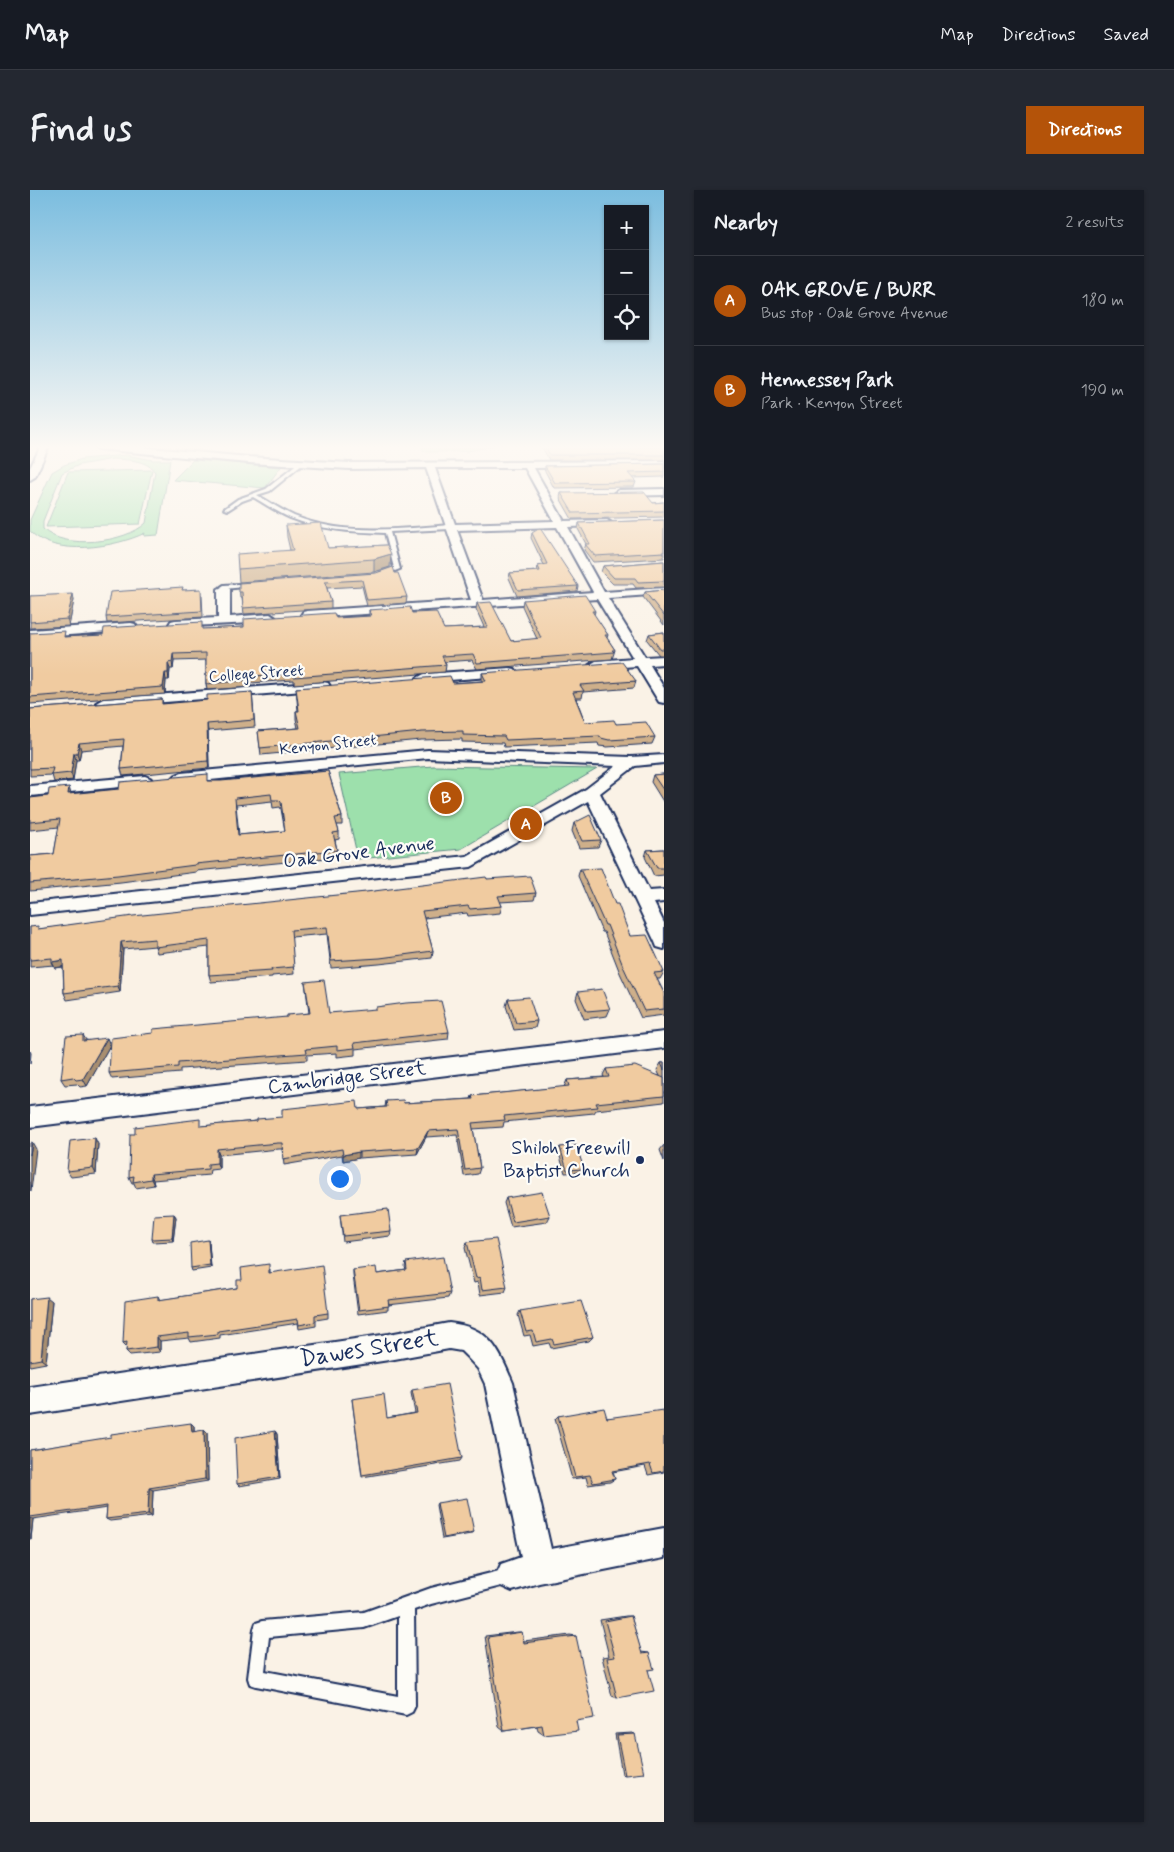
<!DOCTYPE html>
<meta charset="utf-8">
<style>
body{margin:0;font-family:Mynerve,sans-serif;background:#242831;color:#f1f3f6}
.controls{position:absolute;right:15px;top:15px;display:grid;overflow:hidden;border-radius:0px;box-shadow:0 1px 4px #0004}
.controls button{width:45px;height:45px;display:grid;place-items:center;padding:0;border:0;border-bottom:1px solid #363941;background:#171b24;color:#f1f3f6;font:25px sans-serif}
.you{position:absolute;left:309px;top:988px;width:18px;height:18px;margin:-12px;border:4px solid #fff;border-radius:50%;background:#1a73e8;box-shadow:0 0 0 8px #1a73e833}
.badge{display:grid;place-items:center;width:32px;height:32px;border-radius:50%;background:#b45309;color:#fff;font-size:16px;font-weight:700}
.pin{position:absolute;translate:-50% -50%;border:2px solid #fff;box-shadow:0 1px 5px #0006}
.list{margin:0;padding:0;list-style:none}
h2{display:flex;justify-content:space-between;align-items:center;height:65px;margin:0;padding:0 20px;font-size:21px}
h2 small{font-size:16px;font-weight:400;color:#9ea1a6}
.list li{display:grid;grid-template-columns:32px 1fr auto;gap:15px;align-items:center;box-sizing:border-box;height:90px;padding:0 20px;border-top:1px solid #363941}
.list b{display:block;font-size:19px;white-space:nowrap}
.list p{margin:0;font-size:16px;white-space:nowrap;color:#9ea1a6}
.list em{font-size:16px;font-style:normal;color:#9ea1a6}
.icon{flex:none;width:28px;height:28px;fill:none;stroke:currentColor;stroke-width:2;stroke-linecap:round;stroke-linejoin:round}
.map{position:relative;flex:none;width:634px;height:1632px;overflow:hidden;border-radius:0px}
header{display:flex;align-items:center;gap:30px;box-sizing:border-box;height:70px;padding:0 25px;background:#171b24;border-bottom:1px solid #363941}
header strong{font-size:24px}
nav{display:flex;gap:28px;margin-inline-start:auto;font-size:18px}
.intro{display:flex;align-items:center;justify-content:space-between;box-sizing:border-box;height:120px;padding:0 30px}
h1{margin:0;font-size:35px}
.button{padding:12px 22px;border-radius:0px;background:#b45309;color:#fff;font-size:18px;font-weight:700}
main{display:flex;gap:30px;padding:0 30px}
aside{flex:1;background:#171b24;border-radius:0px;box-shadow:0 1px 4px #0004}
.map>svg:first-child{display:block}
.green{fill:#9de0ac;stroke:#5c8885;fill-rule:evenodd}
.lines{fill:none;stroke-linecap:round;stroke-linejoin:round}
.lane-casing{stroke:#1b2f5e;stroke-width:4}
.street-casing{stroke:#1b2f5e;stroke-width:4}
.lane{fill:#fdfcf7;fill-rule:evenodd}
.street{fill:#fdfcf7;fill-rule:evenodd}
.wall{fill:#ceaf8a;stroke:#1b2f5e;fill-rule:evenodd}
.shaded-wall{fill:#a88e70;stroke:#1b2f5e}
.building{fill:#f0cba0;stroke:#1b2f5e;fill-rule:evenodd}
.poi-dot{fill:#1b2f5e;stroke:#fdfcf7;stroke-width:2}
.labels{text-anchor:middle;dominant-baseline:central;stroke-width:4.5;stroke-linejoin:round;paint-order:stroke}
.far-street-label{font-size:16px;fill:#1b2f5e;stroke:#fdfcf7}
.street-label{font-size:20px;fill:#1b2f5e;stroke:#fdfcf7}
.poi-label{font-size:20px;fill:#1b2f5e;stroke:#fdfcf7;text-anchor:end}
.near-street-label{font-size:24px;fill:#1b2f5e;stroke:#fdfcf7}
</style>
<header>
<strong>Map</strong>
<nav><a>Map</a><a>Directions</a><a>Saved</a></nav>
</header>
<div class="intro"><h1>Find us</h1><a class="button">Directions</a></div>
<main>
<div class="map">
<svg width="634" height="1632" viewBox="0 0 634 1632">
<rect width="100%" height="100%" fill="#faf2e6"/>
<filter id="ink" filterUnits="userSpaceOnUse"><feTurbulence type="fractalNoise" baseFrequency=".02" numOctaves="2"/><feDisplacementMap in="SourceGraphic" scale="10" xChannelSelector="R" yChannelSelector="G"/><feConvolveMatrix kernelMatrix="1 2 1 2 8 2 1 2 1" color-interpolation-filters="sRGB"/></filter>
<g filter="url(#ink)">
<!-- green -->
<g class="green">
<path d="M393,256H463L438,261L399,262L393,261Z"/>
<path d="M96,265L123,270H140L128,345L114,346L115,343C86,357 24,368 0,341V330L22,282L34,275L52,269ZM83,269C97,270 116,269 125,282L116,333C95,353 34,360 13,339V331L32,283L49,275Z"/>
<path d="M163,270L251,277L235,298L143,290Z"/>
<path d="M122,280L110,334L16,337L38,282Z"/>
<path d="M403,576L567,579L431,659L328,669L309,584Z"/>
</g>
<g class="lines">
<!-- lane casing -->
<g class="lane-casing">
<g id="lane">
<path d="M269,273L273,274L240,301L227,305C240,312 251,320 264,326C313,346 369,339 420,335L423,337L420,339L360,342L370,379L352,386L350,385V383L364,378L355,343C323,342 290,340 260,328C247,322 235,314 223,307L212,311L198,320L194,319L208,309L236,299Z"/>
<path d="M223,393L226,395L225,396L194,399L191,397L194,395Z"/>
<path d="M481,1378L487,1380L489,1386L487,1392L401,1414L384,1420L385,1516L382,1522L376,1525L226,1496L220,1494L218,1488L224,1439L226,1433L232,1431L334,1422L401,1398ZM368,1426V1506L235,1481L239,1447L334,1438Z"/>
</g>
</g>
<!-- street casing -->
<g class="street-casing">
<g id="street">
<path d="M11,256H19L5,287L0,290V278Z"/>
<path d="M64,256H99L219,267L319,273L634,271V277L504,278L534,331L577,330L582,333L577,336L538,337L574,402L634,398V404L578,408L615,467L634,466V474L620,475L634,498V513L629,512L607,476L566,479L559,475L566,471L603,468L567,409L273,428L271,425L273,422L277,421L441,410L396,278L319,279L219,273L68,259ZM405,278H495L524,331L425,334ZM527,337L563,402L453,410L427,340Z"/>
<path d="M634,299V305L589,306L584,303L589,300Z"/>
<path d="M194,396L200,399V427L240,424L246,428L240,432L141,437L139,434L141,431L145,430L188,428V399Z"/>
<path d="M101,433L105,434L107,437L105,440L0,448V440Z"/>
<path d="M480,478L485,479L487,482L485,485L394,492L387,488L394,484Z"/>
<path d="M293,492L298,493L300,496L298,499L73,517L66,513L73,509Z"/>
<path d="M398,560L601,567L634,565V573L605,576L570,603L619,701L634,700V712L624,713L634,733V759L627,757L625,752L558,611L441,677L0,725V713L437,666L556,599L586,576L398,568L151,593L146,591L143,588L146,585L151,583Z"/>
<path d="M115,586L120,588L123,591L120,594L0,606V596Z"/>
<path d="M634,842V858L0,937V917Z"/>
<path d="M419,1133C459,1137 468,1158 483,1193L521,1359L634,1338V1368L509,1393L482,1401L471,1396L466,1385L471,1374L491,1367L455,1194L448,1179L436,1166L431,1161L419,1159L359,1170L0,1225V1197L359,1144Z"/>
</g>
</g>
<!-- lane -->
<use href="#lane" class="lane"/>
<!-- street -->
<use href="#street" class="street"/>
</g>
<!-- wall -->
<g class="wall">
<path d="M512,256H634V270H519L512,257Z"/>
<path d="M634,274V287L602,288L606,292L604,297L524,298L515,281V276Z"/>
<path d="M531,303L623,313L634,312V327L542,329L530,308Z"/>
<path d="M634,330V368L563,372L554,360L556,354L548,339L549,333Z"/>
<path d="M256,335L298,358L357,355L360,377L344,382L209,392L208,379L260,360L257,347Z"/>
<path d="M502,343L548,396L547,401L487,406L479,388L480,383L507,381L508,376L514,375L501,348Z"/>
<path d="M634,371V397L606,398L603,394H583L571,382L573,376Z"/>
<path d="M346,383L377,407L376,413L337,416L332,396L297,398L301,412V418L214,424L212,408H210L209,393Z"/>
<path d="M153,400L172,405L173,427L77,433L76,427Z"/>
<path d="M634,400V435L613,407L615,402Z"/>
<path d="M0,406L44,410L39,436L0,438Z"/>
<path d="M493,410L565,421L564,425L578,445L577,448L585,460L582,469L447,479L442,470L414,472L416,475L415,482L264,494V490L221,493V497L177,500L176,494V470L144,471L143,479H140L139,490H136L135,504L0,514V443L37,447L214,437L306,428L339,426V420L382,423L414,439L454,437L446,419L447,413L481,451L507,449L492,416Z"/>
<path d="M634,442V465H629L617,450L619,444Z"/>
<path d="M452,483L606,491L604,498L553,502L552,508H546L555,532L586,534L625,547L622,554L577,557L569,556L568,553L474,557L473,553L432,552V549L391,550L231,565L228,541L268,538L266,529V521H268L266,498L423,493L452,491Z"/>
<path d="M222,502L225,537L178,541L179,578L93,586L91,579L93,556L51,560L49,570H46L43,590L24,592L22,585L0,586V519L132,509L133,514L177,510Z"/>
<path d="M298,581L312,627V635H307L309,642V649L305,650L307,660V667L166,681V682L91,692L0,701V666L24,664L29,637L0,640V608L179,591H191ZM242,611L243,618L250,617L251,619L255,641L209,645L206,615Z"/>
<path d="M634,584V613L621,592L623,585Z"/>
<path d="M544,633L571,650L568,657L549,658L542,641Z"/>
<path d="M634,659V685L624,686L615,667L617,660Z"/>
<path d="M550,679L585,714L600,746L634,782L630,789H627L634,803V825L611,828L590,783L574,742H572L548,686Z"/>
<path d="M457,689L506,703L504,710L470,712L472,716L470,723L438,726L437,723L394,728L403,761L402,768L349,774L301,778L297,744L261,747L264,784L242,786V787L181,792L179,785V757L127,763L125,756L93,759L90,802L37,810L34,803L33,777L25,778L24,775L0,777V737L9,739Z"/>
<path d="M275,792L299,823L419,842L418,849L325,859V865L307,867V863L277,865V870L150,879V883L82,889L79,883L257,827L279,823Z"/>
<path d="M548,802L580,819L577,826L554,829L546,809Z"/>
<path d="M478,809L507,831L505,838L484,840L476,816Z"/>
<path d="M53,845L56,850L80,855L57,896L50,897L47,894L35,895L31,889Z"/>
<path d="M631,873H634V912L566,920L564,923L474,932L473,937L443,939L450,978L448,984L434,986L427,945L396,947L387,964L329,968L313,971L312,965L254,975L252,959H249L189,965V979L180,980L179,985L123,990L124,995L106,998L104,993H102L99,987L172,936L227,931L328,919L355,917L356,911L374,913L441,909L442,906L534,897L537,890L574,887L573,885L576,879L630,886L627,880Z"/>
<path d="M68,954L66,984L41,987L37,981Z"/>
<path d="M634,955V971L630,960Z"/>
<path d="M530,957L554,979L552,982L535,983L528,960Z"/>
<path d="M476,1008L520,1026L517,1032L481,1037L474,1013Z"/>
<path d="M144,1024L146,1027L143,1051L123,1052L122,1049Z"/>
<path d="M310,1025L361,1041L360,1046L313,1052Z"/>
<path d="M178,1050L179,1053L181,1078L162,1081L161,1078Z"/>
<path d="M437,1052L477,1097L475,1102L450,1105L448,1092L444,1093L435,1058Z"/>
<path d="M376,1072L420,1103L418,1108L358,1115V1120L328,1124L323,1085V1080L347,1084L376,1080L375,1077Z"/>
<path d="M240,1079V1083L298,1123V1128L286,1130V1136L269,1139L268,1133L190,1145V1148L161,1152L159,1148L130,1151V1162L100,1165L96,1161L97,1157L93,1153L128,1106L130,1110L207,1098L212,1090Z"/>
<path d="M0,1109L22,1111L16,1173L0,1176Z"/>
<path d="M490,1121L563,1147L559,1151L521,1158L519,1153L503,1156L500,1145L494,1146L488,1125Z"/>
<path d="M382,1200L432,1268L430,1271L332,1287L322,1209L357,1228L385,1223L381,1203Z"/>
<path d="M634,1224V1282L618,1285L615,1276L583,1282L585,1289L580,1292L558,1295L556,1287L542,1289L525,1229L528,1226L577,1228Z"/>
<path d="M164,1236V1242L177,1243L178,1291L123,1300L122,1326L80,1331L76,1329L77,1318L3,1329L1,1349H0V1260Z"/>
<path d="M245,1241L247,1244L250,1289L209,1296L207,1294Z"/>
<path d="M407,1313L444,1342L441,1344L412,1349L406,1315Z"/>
<path d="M596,1426H601L611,1462L619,1463L618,1480L587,1508L582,1506L572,1467L579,1466L570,1430Z"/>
<path d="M488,1442H492L494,1451L540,1445L546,1446V1531L514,1545L508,1541L507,1536L474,1541L469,1537L455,1446Z"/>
<path d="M602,1543L605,1544L595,1585L592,1584L585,1544Z"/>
</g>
<!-- shaded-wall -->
<g class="shaded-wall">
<path d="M361,364L360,377L344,382V369Z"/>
<path d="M43,404L44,410L39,436L37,429Z"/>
<path d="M143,464L144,471L143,479L142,472Z"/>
<path d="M138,473L140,479L139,490L138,483Z"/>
<path d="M135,483L136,490L135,504L133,497Z"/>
<path d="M177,534L178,541L179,578L178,571Z"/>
<path d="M49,553L51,560L49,570L47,563Z"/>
<path d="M44,563L46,570L43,590L41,583Z"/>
<path d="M39,597L41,604H38Z"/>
<path d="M91,752L93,759L90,802L88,796Z"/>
<path d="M33,770L36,776L25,778L22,772Z"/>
<path d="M77,848L80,855L57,896L53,889Z"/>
<path d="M0,861L1,863L0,874Z"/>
<path d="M398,941L396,947L387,964L388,958Z"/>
<path d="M65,948L68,954L66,984L63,978Z"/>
<path d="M2,952L6,959L1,1001L0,1000V965Z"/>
<path d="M187,959L189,965V979L187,973Z"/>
<path d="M329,962V968L313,971V965Z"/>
<path d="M121,984L123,990L124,995L121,989Z"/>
<path d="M144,1024L146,1027L143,1051L142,1048Z"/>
<path d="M178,1050L179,1053L181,1078L180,1075Z"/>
<path d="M17,1107L22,1111L16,1173L11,1169Z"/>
<path d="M127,1147L130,1151V1162L127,1157Z"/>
<path d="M161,1233L164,1236V1245L162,1242Z"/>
<path d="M174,1240L177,1243L178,1291L175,1289Z"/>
<path d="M245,1241L247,1244L250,1289L249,1287Z"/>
<path d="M119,1298L123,1300L122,1326L118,1324Z"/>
<path d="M0,1328L3,1329L1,1349L0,1348Z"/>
</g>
<!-- building -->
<g class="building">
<path d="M515,256H634V265H520Z"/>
<path d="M634,274V282L598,283L606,292L525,293L515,276Z"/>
<path d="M614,302L623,313L634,312V321L543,323L531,303Z"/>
<path d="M634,330V362L565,366L555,354H560L549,333Z"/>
<path d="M291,333L298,358L357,355L361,364L344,369L208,379L207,364L263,360L256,335Z"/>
<path d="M510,338L548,396L488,400L480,383L510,381L508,376L517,374L502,343Z"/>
<path d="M634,371V391L608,392L605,388H584L573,376Z"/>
<path d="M363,377L365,383H368L377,407L337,410L332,390L295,392L301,412L213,418L212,402H209V393L346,383Z"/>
<path d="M153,397L152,400L171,399L172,421L76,427L80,402Z"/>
<path d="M634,400V426L615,402Z"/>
<path d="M43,404L37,429L0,432V406Z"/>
<path d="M555,405L565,421H562L578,445H575L585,460H582L584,462L447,473L443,464L412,466L416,475L264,487V484L220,486V490L176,494V463L143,464L142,472L138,473V483H135L133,497L0,507V443L35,441L34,447L73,445L74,438L172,432V439L214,437V429L304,423L306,428L341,426L339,420L380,417L382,423L406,422L414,439L458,437L447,413L461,412L481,451L511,448L493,410Z"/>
<path d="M634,442V459H630L619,444Z"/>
<path d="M592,472L606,491L550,495L554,501L543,502L555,532L584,530L586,534L616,532L625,547L579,550L571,548L570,546L476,550L474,546L433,545V541L392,542L230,558L228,541L270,538L266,521H269L266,498L420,486L423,493L456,491L452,483Z"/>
<path d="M222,502L224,530L177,534L178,571L91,579L94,549L49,553L47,563H44L41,583L21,585L23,578L0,579V519L132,509V514L177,510V505Z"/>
<path d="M298,581L312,627L305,628L309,642L303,643L307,660L165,674V675L88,685L0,693V666L24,664L30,629L0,632V608L18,606L19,599L39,597L38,604L89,599L90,592L178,584V591H191ZM241,604L242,610H249L251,612L255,641L208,645L205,608Z"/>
<path d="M634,584V601L623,585Z"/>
<path d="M560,625L571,650L552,651L544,633Z"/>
<path d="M634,659V678H627L617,660Z"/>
<path d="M571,678L585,714H588L600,746L617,745L634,782L624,783L634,803V819L614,821L593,776L577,735H575L550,679Z"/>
<path d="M500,686L506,703L468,706L472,716L440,719L438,716L392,721L403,761L350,768L301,771L297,737L261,740L264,777L241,779L242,781L179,785V750L125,757V749L91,752L88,796L34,803L33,770L22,772V768L0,770V737L8,736V739L103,726L336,702L456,687L457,689Z"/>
<path d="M294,790L299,823L346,819V817L376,813L411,811L419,842L324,853L325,858L307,860V856L276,859L277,863L148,873V877L79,883L81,848L123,843V839L257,827V825L280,823L275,792Z"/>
<path d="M572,799L580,819L557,821L548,802Z"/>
<path d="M499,807L507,831L486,833L478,809Z"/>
<path d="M53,845V851L77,848L53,889L46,890L43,887L31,889L36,846Z"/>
<path d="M631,873H634V880Z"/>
<path d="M605,876L634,888V906L566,913L568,917L474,926L475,930L442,933L450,978L435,980L428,939L398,941L388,958L329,962L313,965L312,959L253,969L252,953H248L187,959V973L178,974V979L121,984V989L103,992L104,986L99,987L100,944H105V937L170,929V936L227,931V929L252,927V919L327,911L328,919L357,917L356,911L373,910L374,913L443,909L442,906L539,896L537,890L579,887L576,879Z"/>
<path d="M65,948L63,978L37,981L40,951Z"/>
<path d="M2,952L0,965V953Z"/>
<path d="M546,955L554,979L537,980L530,957Z"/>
<path d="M512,1002L520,1026L483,1032L476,1008Z"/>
<path d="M358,1019L361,1041L313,1046L310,1025Z"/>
<path d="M144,1024L142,1048L122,1049L124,1025Z"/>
<path d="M466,1049L477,1097L452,1100L450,1087L446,1088L437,1052Z"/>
<path d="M178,1050L180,1075L161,1078L160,1053Z"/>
<path d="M413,1067L420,1103L358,1110L359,1116L329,1120L323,1080L346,1077L347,1084L377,1080L376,1072Z"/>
<path d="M239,1074V1083L292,1075L298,1123L285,1125V1132L269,1135L268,1129L188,1141V1144L159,1147V1143L127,1147V1157L96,1161L97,1152L93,1153L95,1111L128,1106V1110L207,1098V1090H212L211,1078Z"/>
<path d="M17,1107L11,1169L0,1171V1109Z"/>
<path d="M551,1111L563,1147L524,1154L522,1149L506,1152L503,1141L496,1142L490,1121Z"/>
<path d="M417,1194L432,1268L332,1285L322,1209L354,1204L357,1228L387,1223L382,1200Z"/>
<path d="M574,1218L577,1228L633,1220L634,1224V1281L623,1283L620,1274L582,1281L585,1289L563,1293L560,1285L545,1287L528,1226Z"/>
<path d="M161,1233L162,1242L174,1240L175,1289L119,1298L118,1324L76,1329L77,1316L0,1327V1260L81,1247V1244Z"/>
<path d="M245,1241L249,1287L207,1294L205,1248Z"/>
<path d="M437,1308L444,1342L414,1348L407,1313Z"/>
<path d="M601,1426L612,1464L619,1463L624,1479L618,1480L624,1501L587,1508L577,1468L585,1467L575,1431Z"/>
<path d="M492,1442L494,1453L546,1446L564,1528L546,1531L548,1541L514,1545L512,1535L474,1541L458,1447Z"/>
<path d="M605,1544L614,1583L595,1585L587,1545Z"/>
</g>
</g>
<!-- sky -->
<linearGradient id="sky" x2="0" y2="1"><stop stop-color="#7bbddf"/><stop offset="0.53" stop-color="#fdf9f4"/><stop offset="1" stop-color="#fdf9f4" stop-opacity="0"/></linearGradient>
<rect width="634" height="485" fill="url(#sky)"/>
<!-- markers -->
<circle class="poi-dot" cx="610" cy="970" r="5"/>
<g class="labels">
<!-- far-street labels -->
<g class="far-street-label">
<text transform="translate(226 484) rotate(-4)">College Street</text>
<text transform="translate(298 555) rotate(-6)">Kenyon Street</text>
</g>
<!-- street labels -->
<g class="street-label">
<text transform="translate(329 663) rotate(-7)">Oak Grove Avenue</text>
<text transform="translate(317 888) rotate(-7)">Cambridge Street</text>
</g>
<!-- poi labels -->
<g class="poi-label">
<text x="600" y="958">Shiloh Freewill<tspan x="600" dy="23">Baptist Church</tspan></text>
</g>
<!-- near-street labels -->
<g class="near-street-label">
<text transform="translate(339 1159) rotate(-9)">Dawes Street</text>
</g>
</g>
</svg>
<div class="controls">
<button>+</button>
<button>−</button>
<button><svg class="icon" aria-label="locate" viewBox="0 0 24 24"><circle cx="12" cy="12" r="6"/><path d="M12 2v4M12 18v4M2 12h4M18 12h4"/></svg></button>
</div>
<div class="you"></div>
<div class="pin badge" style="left:496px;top:634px">A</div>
<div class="pin badge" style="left:416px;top:608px">B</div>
</div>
<aside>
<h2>Nearby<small>2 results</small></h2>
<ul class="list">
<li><span class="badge">A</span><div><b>OAK GROVE / BURR</b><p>Bus stop · Oak Grove Avenue</p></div><em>180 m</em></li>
<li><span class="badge">B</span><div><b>Hennessey Park</b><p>Park · Kenyon Street</p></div><em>190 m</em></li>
</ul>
</aside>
</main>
